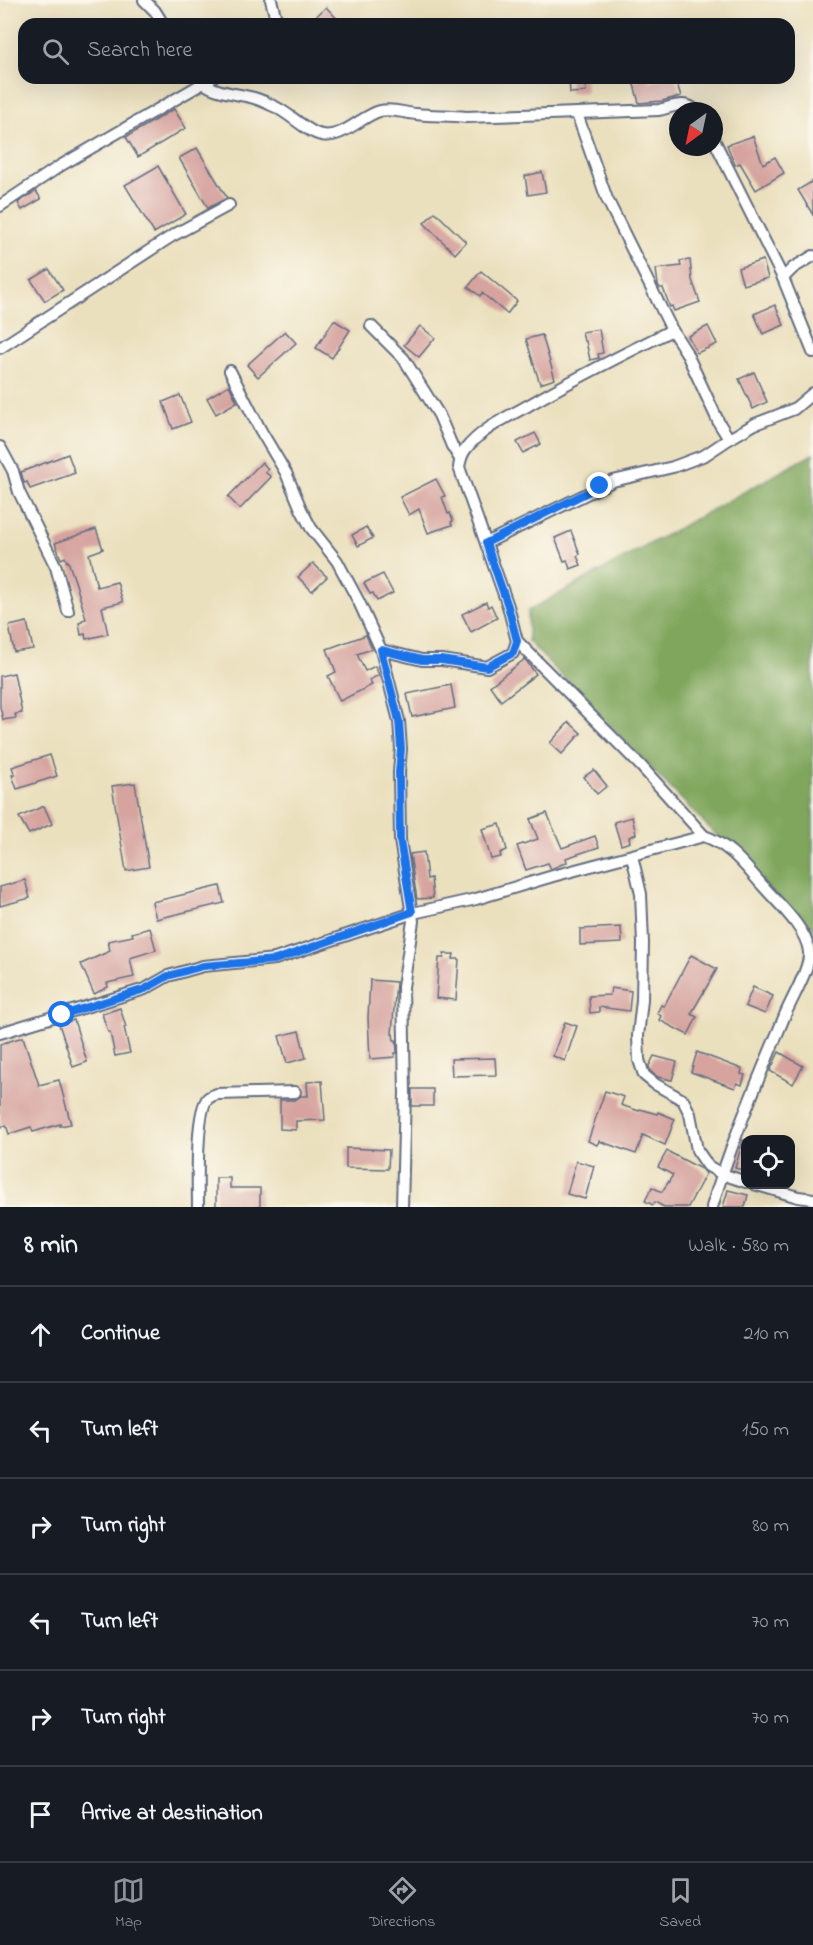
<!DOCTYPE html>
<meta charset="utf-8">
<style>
body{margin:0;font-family:"Indie Flower",sans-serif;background:#20242c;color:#f1f3f6}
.controls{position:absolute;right:18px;bottom:18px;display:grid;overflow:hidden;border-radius:12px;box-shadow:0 6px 24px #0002}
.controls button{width:54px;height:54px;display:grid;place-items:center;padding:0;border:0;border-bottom:2px solid #363941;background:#171b24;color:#f1f3f6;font:30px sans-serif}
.compass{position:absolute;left:669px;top:102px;width:54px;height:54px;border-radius:50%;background:#171b24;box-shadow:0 6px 24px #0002;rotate:213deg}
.stop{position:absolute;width:18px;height:18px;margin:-14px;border:4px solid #1a73e8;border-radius:50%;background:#fff}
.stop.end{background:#1a73e8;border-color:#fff;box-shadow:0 2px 6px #0008}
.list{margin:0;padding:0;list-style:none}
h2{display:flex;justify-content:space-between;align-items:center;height:78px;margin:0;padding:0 24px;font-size:26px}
h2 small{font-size:20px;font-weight:400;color:#9ea1a6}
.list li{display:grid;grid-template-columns:39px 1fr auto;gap:18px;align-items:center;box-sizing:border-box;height:96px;padding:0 24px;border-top:2px solid #363941}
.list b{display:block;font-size:22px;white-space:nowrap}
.list em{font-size:20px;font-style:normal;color:#9ea1a6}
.icon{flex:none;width:33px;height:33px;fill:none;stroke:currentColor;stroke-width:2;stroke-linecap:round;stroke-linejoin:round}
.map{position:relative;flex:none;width:813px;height:1207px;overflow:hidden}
.search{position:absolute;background:#171b24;box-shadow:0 6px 24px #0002;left:18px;right:18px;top:18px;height:66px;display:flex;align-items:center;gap:15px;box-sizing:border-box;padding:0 21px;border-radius:18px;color:#9ea1a6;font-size:22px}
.sheet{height:654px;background:#171b24}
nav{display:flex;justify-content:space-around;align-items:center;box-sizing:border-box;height:84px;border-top:2px solid #363941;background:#171b24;font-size:16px;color:#9ea1a6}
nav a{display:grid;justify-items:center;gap:3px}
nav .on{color:#8c9099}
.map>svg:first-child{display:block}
.forest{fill:#7fa65c;stroke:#4d6a5d;stroke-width:1.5}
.building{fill:#d6a39f}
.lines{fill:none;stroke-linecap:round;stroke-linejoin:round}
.minor-casing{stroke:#646d80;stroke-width:14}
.minor{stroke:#fff;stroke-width:10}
.route{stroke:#1a73e8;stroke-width:8}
</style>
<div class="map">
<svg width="813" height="1207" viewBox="0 0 813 1207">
<rect width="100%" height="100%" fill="#fbf7ec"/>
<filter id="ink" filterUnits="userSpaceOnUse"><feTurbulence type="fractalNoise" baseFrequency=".0167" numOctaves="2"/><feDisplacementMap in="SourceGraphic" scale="12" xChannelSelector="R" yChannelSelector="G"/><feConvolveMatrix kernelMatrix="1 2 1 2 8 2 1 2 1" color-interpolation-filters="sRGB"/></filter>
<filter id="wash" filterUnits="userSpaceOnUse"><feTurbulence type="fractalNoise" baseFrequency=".008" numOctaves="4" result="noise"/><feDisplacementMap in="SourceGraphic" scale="24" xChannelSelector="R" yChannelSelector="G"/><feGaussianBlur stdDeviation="1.35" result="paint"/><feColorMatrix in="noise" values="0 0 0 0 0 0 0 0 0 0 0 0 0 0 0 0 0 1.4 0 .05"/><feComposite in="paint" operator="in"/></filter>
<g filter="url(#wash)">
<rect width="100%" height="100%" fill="#ebe0be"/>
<!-- forest -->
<path class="forest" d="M813,454V935L528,641V611Z"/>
<g id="blocks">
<!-- building -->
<g class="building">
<path d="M326,7L342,24H308Z"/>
<path d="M569,78H585L586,92L570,93Z"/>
<path d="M642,78H648L649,83L663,78H675L681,96L662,101L639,103L633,81Z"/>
<path d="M174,109L186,128L138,157L126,137Z"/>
<path d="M753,136L763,164L775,157L784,173L756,190L740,163L735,165L727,145Z"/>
<path d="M197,148L227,198L208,208L179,158Z"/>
<path d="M158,166L186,214L154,233L125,185Z"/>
<path d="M542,172L546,192L528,195L525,176Z"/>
<path d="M813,181V215L798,190Z"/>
<path d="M36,191L41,199L22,210L18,203Z"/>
<path d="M435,212L466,242L455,254L424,223Z"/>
<path d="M690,260L692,280L700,302L674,311L672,306L670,307L663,288H660L658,285L656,269L681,266L680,261Z"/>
<path d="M763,260L768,278L743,285L738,268Z"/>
<path d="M49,269L63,290L45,301L31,280Z"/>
<path d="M481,271L517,301L507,314L482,293L480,296L468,287Z"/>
<path d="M775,305L784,325L763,334L754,314Z"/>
<path d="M334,320L350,330L332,358L316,348Z"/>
<path d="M420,326L435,338L419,357L404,345Z"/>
<path d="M708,326L717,344L697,353L688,336Z"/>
<path d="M599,329L603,353L598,354L599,358L590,360L586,341H584L582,332Z"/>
<path d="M285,331L296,343L258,377L247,365Z"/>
<path d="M542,335L555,379L540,384L526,339Z"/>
<path d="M754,372L767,402L753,409L739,379Z"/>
<path d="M229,385L237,402L216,414L207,398Z"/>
<path d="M180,395L191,422L173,429L163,402Z"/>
<path d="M535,433L541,444L523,453L517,442Z"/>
<path d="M68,454L75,473L30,489L27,482L24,483L21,472Z"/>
<path d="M262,462L268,469L265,472L271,477L240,509L228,497Z"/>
<path d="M436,479L445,496L442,497L448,514L450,513L453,521L451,522L452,525L428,533L419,509L409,515L400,497Z"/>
<path d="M366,527L373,538L358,546L352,535Z"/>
<path d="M96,529L103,549L89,554L97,587L117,582L123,602L102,607L108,634L86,639L85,634L81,635L79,623L82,622V620L86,619L76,584L68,561L67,562L65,557L61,559L55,543Z"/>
<path d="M571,531L580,554L577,556L581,565L570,569L567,560L564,561L555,538Z"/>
<path d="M313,563L327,577L312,591L298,577Z"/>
<path d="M383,574L393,593L377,601L373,593L370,594L364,583Z"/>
<path d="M486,602L488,607L491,605L497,618L471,632L462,614Z"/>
<path d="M27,622L33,649L14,652L9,626Z"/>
<path d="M366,635L372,649L357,654L365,671L375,666L379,675L369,680L372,685L340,701L328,676L336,672L327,649Z"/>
<path d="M525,659L536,674L501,701L490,686Z"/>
<path d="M14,673L22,713L15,714L16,718L3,720L0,707V676Z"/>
<path d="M451,685L455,708L412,717L407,694Z"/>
<path d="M569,722L581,733L562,754L550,743Z"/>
<path d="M50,755L57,776L17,789L12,775H15L12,767Z"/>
<path d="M594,770L607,786L597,794L584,777Z"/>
<path d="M135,783L149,867L126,871L112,786Z"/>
<path d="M44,806L52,824L29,834L19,817Z"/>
<path d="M547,813L562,848L595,836L599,847L566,858L567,862L551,869L548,863L526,870L517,846L538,839L530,819Z"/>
<path d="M632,817L636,834L629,837L630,842L621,845L614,822Z"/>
<path d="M500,824L507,850L500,853L501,857L491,859L482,829Z"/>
<path d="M424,852L427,879L431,878L433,898L417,899L410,854Z"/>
<path d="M25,880L30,898L0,906V887Z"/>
<path d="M220,886L224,903L156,919L152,902Z"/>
<path d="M621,927L622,943L580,945V929Z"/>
<path d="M150,928L156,950L130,958L134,977L107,983L108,987L94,994L81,964L110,951L108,941L133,936L132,933Z"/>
<path d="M444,954H454L453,959H459L456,1000L436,998L439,958H444Z"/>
<path d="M691,955L717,969L691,1014L697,1017L688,1035L659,1020L661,1016L657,1013L661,1005L664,1006Z"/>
<path d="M370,980L396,982L392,1034H393L394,1040H396L397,1053H395V1057L370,1059L368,1018Z"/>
<path d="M753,987L773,996L765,1014L745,1006Z"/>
<path d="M611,988L631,991L629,1011L599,1007V1012L590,1013L589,996L610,995Z"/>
<path d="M120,1008L126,1027H124L130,1053L115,1056L110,1032H108L102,1014Z"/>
<path d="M74,1020L87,1062L73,1067L59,1024Z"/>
<path d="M565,1022L577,1026L565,1061L553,1056Z"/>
<path d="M299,1031L306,1058L287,1063L279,1036Z"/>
<path d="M23,1037L39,1085L59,1080L71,1124L60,1126V1124L33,1132L31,1127L9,1134L6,1125L2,1127L0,1121V1044Z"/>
<path d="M697,1052L742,1069L741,1074L745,1075L742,1085L737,1083L735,1088L691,1072Z"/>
<path d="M779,1052L803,1066L793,1084L770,1071Z"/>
<path d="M654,1056L677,1062L672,1080L658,1077L650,1071L649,1066Z"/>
<path d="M495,1058L496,1075L452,1076L451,1059Z"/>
<path d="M322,1081L325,1120L296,1121V1130L280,1129V1100H295L301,1096H308L307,1082Z"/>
<rect x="412" y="1089" width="21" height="17"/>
<path d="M605,1091L624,1097L621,1105L639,1111L640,1109L657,1114L658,1112L675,1119L665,1145L643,1135L636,1154L599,1141L597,1145L588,1141Z"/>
<path d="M743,1140H746V1171L735,1168Z"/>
<path d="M346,1148L389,1150L388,1169L346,1168Z"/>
<path d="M667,1151L701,1169L706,1173L688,1207H664L655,1202L653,1205L645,1201L652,1187L662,1192L673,1175L658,1167Z"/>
<path d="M576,1161L594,1166L585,1199L567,1194Z"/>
<path d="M216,1178H230V1188H260V1207H216Z"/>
<path d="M728,1190L748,1195L745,1207H723Z"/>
</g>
</g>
</g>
<g filter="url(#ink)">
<use href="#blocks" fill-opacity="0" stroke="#646d80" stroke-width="1.5"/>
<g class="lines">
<!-- minor casing -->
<g class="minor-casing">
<g id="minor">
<path d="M144,0L155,11L163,24"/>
<path d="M271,0L276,19L275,24"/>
<path d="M199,78C210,93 237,93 254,98C260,100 266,102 271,105C288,111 307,133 322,135C343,139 361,116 380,111C393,108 403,113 416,114C433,116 449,115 466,117L659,110C672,107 686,100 696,111"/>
<path d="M577,114L607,199L672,330"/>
<path d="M714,140L783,278"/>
<path d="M0,206L60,166L212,78"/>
<path d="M813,256L793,268L783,278L813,352"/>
<path d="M371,326L404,359L439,415L452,446L460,459"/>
<path d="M0,348L172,236L229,205"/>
<path d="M230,371L261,431L286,473L301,509L311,528L337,561L359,602L381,650L399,721L401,749L399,772L400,840L413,921L403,987L405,1093L402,1207"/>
<path d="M0,447L13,471L19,492L56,567L68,611"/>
<path d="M486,543L613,481L673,467L705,455L729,439"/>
<path d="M517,641L641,766L704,836"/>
<path d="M381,650L422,660H442L487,667L513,653L517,641L508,606L459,467C460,461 461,456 465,450C480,430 507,417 529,405C575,378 624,354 672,330L686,352L719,423L729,439L755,424L794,409L813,393"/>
<path d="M632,856L641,894L643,943L642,1000L638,1036L639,1060L644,1075L655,1084L683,1100L690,1114L697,1150L708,1166L722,1174L746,1182"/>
<path d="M0,1033L145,989L168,976L203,966L275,959L413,913L476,899L553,876L704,836C729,844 746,867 763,886C778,903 807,929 809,952C811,967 791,1000 785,1015C759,1078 731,1142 712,1207"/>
<path d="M754,1184L798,1197L813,1199"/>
<path d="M198,1207C198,1186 195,1112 208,1098C211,1096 214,1095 217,1094L295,1092"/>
</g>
</g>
<!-- minor -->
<use href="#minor" class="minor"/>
</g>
</g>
<g class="lines" filter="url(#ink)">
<!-- route -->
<path class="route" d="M62,1015L145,989L168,976L203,966L275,960L412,912L400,840L399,772L401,749L399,721L381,650L422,660H441L487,667L513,653L517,641L508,606L486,543L600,486"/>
</g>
</svg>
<div class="controls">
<button><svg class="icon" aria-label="locate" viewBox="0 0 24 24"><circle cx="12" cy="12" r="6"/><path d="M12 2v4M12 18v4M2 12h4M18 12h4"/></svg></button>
</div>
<svg class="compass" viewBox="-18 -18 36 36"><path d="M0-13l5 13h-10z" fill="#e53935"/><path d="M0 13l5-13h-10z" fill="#9ea1a6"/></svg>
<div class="stop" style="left:62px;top:1015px"></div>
<div class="stop end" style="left:600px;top:486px"></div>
<div class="search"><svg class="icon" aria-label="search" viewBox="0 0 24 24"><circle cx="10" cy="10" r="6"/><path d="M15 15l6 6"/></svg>Search here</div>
</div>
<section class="sheet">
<h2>8 min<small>Walk · 580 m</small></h2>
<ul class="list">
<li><svg class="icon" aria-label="ahead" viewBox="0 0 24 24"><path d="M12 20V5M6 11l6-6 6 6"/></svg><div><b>Continue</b></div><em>210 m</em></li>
<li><svg class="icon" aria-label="left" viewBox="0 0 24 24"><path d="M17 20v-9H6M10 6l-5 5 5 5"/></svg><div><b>Turn left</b></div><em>150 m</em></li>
<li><svg class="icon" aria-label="right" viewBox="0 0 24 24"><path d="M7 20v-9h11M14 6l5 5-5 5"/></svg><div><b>Turn right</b></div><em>80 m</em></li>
<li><svg class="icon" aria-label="left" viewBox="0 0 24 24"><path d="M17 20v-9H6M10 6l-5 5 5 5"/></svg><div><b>Turn left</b></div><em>70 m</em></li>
<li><svg class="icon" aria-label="right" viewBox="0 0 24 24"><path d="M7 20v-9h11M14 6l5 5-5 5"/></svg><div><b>Turn right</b></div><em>70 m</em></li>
<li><svg class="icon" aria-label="arrive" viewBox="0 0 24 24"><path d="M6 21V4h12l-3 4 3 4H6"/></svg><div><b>Arrive at destination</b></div></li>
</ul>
</section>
<nav>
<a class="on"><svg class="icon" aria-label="map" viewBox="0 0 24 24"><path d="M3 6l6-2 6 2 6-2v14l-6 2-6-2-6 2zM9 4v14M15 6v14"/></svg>Map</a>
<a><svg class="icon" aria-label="directions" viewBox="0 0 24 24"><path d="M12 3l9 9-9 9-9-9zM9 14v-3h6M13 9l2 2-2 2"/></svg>Directions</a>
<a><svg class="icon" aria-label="saved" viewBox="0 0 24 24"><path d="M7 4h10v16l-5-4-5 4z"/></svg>Saved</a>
</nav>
